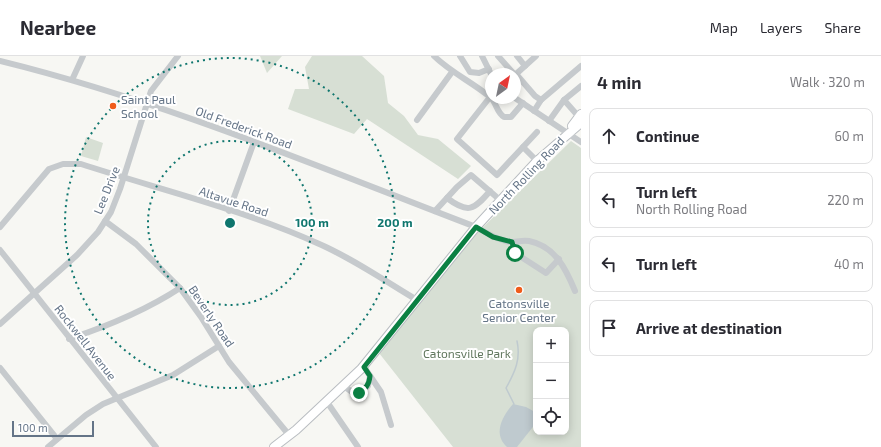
<!DOCTYPE html>
<meta charset="utf-8">
<style>
body{margin:0;font-family:"Exo 2",sans-serif;background:#f2f2f3;color:#2b2b33}
.controls{position:absolute;right:12px;bottom:12px;display:grid;overflow:hidden;border-radius:8px;box-shadow:0 2px 10px #0003}
.controls button{width:36px;height:36px;display:grid;place-items:center;padding:0;border:0;border-bottom:1px solid #e1e1e2;background:#fff;color:#2b2b33;font:20px sans-serif}
.compass{position:absolute;left:485px;top:12px;width:36px;height:36px;border-radius:50%;background:#fff;box-shadow:0 2px 10px #0003;rotate:33deg}
.scale{position:absolute;left:12px;bottom:10px;width:82px;box-sizing:border-box;padding-left:4px;border:2px solid #647487;border-top:0;font-size:11px;line-height:14px;white-space:nowrap;color:#647487;-webkit-text-stroke:3px #fff;paint-order:stroke}
.stop{position:absolute;width:12px;height:12px;margin:-9px;border:3px solid #0b8043;border-radius:50%;background:#fff}
.stop.end{background:#0b8043;border-color:#fff;box-shadow:0 1px 4px #0008}
.list{margin:0;padding:0;list-style:none}
h2{display:flex;justify-content:space-between;align-items:center;height:52px;margin:0;padding:0 16px;font-size:17px}
h2 small{font-size:13px;font-weight:400;color:#7c7c81}
.list li{display:grid;grid-template-columns:26px 1fr auto;gap:12px;align-items:center;box-sizing:border-box;height:56px;margin:0 8px 8px;padding:0 8px;border:1px solid #e1e1e2;border-radius:8px}
.list b{display:block;font-size:15px;white-space:nowrap}
.list p{margin:0;font-size:13px;white-space:nowrap;color:#7c7c81}
.list em{font-size:13px;font-style:normal;color:#7c7c81}
.icon{flex:none;width:22px;height:22px;fill:none;stroke:currentColor;stroke-width:2;stroke-linecap:round;stroke-linejoin:round}
.map{position:relative;flex:none;width:581px;height:391px;overflow:hidden}
header{display:flex;align-items:center;gap:24px;box-sizing:border-box;height:56px;padding:0 20px;background:#fff;border-bottom:1px solid #e1e1e2}
header strong{font-size:19px}
nav{display:flex;gap:22px;margin-inline-start:auto;font-size:14px}
main{display:flex}
aside{flex:1;background:#fff}
.map>svg:first-child{display:block}
.green{fill:#d7dfd4;fill-rule:evenodd}
.water{fill:#bfcacf}
.lines{fill:none;stroke-linecap:round;stroke-linejoin:round}
.stream{stroke:#bfcacf;stroke-width:1.5}
.major-casing{stroke:#b9bdc1;stroke-width:10}
.minor{stroke:#c6cacd;stroke-width:6}
.major{stroke:#fff;stroke-width:8}
.route{stroke:#0b8043;stroke-width:5}
.ring{fill:none;stroke:#0f766e;stroke-width:2;stroke-dasharray:2 4}
.poi-dot{fill:#ef5c1b;stroke:#fff;stroke-width:1.5}
.labels{text-anchor:middle;dominant-baseline:central;stroke-width:4;stroke-linejoin:round;paint-order:stroke}
.poi-label{font-size:12px;fill:#647487;stroke:#fff;text-anchor:start}
.street-label{font-size:12px;fill:#647487;stroke:#fff}
.park-label{font-size:12px;fill:#62785f;stroke:#fff}
.centre{fill:#0f766e;stroke:#fff;stroke-width:2}
.ring-label{font-size:12px;text-anchor:middle;font-weight:bold;fill:#0f766e;stroke:#fff;stroke-width:4;stroke-linejoin:round;paint-order:stroke}
</style>
<header>
<strong>Nearbee</strong>
<nav><a>Map</a><a>Layers</a><a>Share</a></nav>
</header>
<main>
<div class="map">
<svg width="581" height="391" viewBox="0 0 581 391">
<rect width="100%" height="100%" fill="#f7f7f3"/>
<!-- green -->
<g class="green">
<path d="M260,0H282L267,17Z"/>
<path d="M312,0H362L384,20L388,47L404,60L418,79L438,83L471,110L458,123L367,63L354,78L288,53L295,33H309L305,11Z"/>
<path d="M86,81L103,87L98,105L81,100Z"/>
<path d="M571,85L581,92V391H453L379,297L467,187ZM536,274H566V376H536Z"/>
</g>
<!-- water -->
<path class="water" d="M513,348L526,351L535,356L536,367L517,391H507C492,378 503,359 513,348Z"/>
<g class="lines">
<!-- stream -->
<path class="stream" d="M514,348L506,332C515,316 521,303 517,285"/>
<!-- major casing -->
<g class="major-casing">
<g id="major">
<path d="M572,70L581,58"/>
<path d="M274,391L296,374L361,313L476,171L537,105L581,67"/>
</g>
</g>
<!-- minor -->
<g class="minor">
<path d="M434,0C450,16 472,26 490,41C497,47 496,56 504,61H511L523,47"/>
<path d="M460,0L470,16L479,17L489,13"/>
<path d="M482,0L491,18"/>
<path d="M498,0L514,18"/>
<path d="M517,0L525,10"/>
<path d="M0,5C163,45 319,111 476,171C487,177 497,184 510,186C516,186 522,184 529,185C555,190 566,213 575,235"/>
<path d="M516,18L535,40L541,44"/>
<path d="M515,19L536,0"/>
<path d="M72,24L83,0"/>
<path d="M490,41L457,83L497,119L537,76"/>
<path d="M515,42L581,86"/>
<path d="M564,44L581,30"/>
<path d="M534,55L541,44L581,10"/>
<path d="M417,64L452,16"/>
<path d="M549,65L564,44L579,61"/>
<path d="M523,91L537,105"/>
<path d="M447,142C468,158 474,154 490,135"/>
<path d="M229,155L254,86"/>
<path d="M435,155L457,131L471,119L500,144"/>
<path d="M105,165L136,188L180,232L201,261L229,306L289,379"/>
<path d="M0,171L49,113L63,108H81C158,133 244,154 317,187C352,202 385,225 417,244"/>
<path d="M512,186L515,197L546,217L559,203"/>
<path d="M0,194L156,391"/>
<path d="M0,268L77,199L98,176L111,156L120,133L151,35L178,0"/>
<path d="M69,283C108,270 145,255 180,232"/>
<path d="M364,311L381,336L391,369"/>
<path d="M0,312L57,383"/>
<path d="M344,330L352,336L359,337L368,330L370,320"/>
<path d="M327,346L358,391"/>
<path d="M48,391L86,359L103,348L173,319L219,290"/>
</g>
<!-- major -->
<use href="#major" class="major"/>
</g>
<g class="lines">
<!-- route -->
<path class="route" d="M359,337C366,332 369,329 370,320L364,311L476,171L493,181L512,186L515,197"/>
</g>
<!-- distance rings -->
<g class="ring">
<circle cx="230" cy="167" r="82"/>
<circle cx="230" cy="167" r="165"/>
</g>
<!-- markers -->
<g class="poi-dot">
<circle cx="113" cy="50" r="4"/>
<circle cx="519" cy="234" r="4"/>
</g>
<g class="labels">
<!-- poi labels -->
<g class="poi-label">
<text x="121" y="43">Saint Paul<tspan x="121" dy="14">School</tspan></text>
<text x="519" y="247" text-anchor="middle">Catonsville<tspan x="519" dy="14">Senior Center</tspan></text>
</g>
<!-- street labels -->
<g class="street-label">
<text transform="translate(244 71) rotate(20)">Old Frederick Road</text>
<text transform="translate(526 119) rotate(-46)">North Rolling Road</text>
<text transform="translate(106 134) rotate(-68)">Lee Drive</text>
<text transform="translate(234 145) rotate(18)">Altavue Road</text>
<text transform="translate(212 260) rotate(56)">Beverly Road</text>
<text transform="translate(86 286) rotate(52)">Rockwell Avenue</text>
</g>
<!-- park labels -->
<g class="park-label">
<text x="467" y="297">Catonsville Park</text>
</g>
</g>
<circle cx="230" cy="167" r="6" class="centre"/>
<g class="ring-label">
<text x="312" y="171">100 m</text>
<text x="395" y="171">200 m</text>
</g>
</svg>
<div class="controls">
<button>+</button>
<button>−</button>
<button><svg class="icon" aria-label="locate" viewBox="0 0 24 24"><circle cx="12" cy="12" r="6"/><path d="M12 2v4M12 18v4M2 12h4M18 12h4"/></svg></button>
</div>
<svg class="compass" viewBox="-18 -18 36 36"><path d="M0-13l5 13h-10z" fill="#e53935"/><path d="M0 13l5-13h-10z" fill="#7c7c81"/></svg>
<div class="scale">100 m</div>
<div class="stop" style="left:515px;top:197px"></div>
<div class="stop end" style="left:359px;top:337px"></div>
</div>
<aside>
<h2>4 min<small>Walk · 320 m</small></h2>
<ul class="list">
<li><svg class="icon" aria-label="ahead" viewBox="0 0 24 24"><path d="M12 20V5M6 11l6-6 6 6"/></svg><div><b>Continue</b></div><em>60 m</em></li>
<li><svg class="icon" aria-label="left" viewBox="0 0 24 24"><path d="M17 20v-9H6M10 6l-5 5 5 5"/></svg><div><b>Turn left</b><p>North Rolling Road</p></div><em>220 m</em></li>
<li><svg class="icon" aria-label="left" viewBox="0 0 24 24"><path d="M17 20v-9H6M10 6l-5 5 5 5"/></svg><div><b>Turn left</b></div><em>40 m</em></li>
<li><svg class="icon" aria-label="arrive" viewBox="0 0 24 24"><path d="M6 21V4h12l-3 4 3 4H6"/></svg><div><b>Arrive at destination</b></div></li>
</ul>
</aside>
</main>
